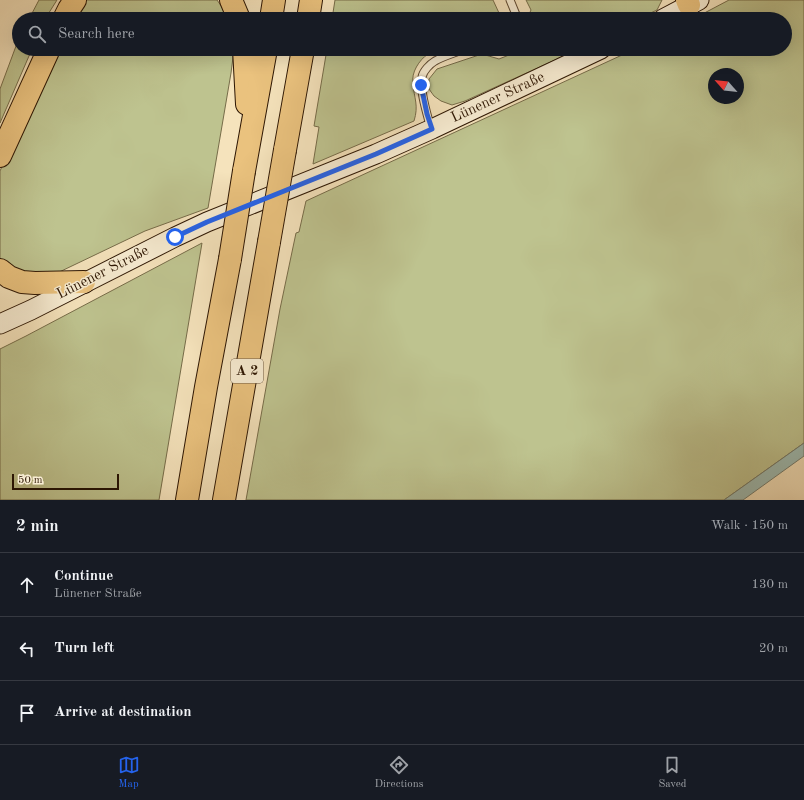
<!DOCTYPE html>
<meta charset="utf-8">
<style>
body{margin:0;font-family:"Old Standard TT",serif;background:#242831;color:#f1f3f6}
.compass{position:absolute;left:708px;top:68px;width:36px;height:36px;border-radius:50%;background:#171b24;box-shadow:0 4px 16px #0002;rotate:297deg}
.scale{position:absolute;left:12px;bottom:10px;width:107px;box-sizing:border-box;padding-left:4px;border:2px solid #2d1603;border-top:0;font-size:11px;line-height:14px;white-space:nowrap;color:#2d1603;-webkit-text-stroke:3px #f8edd3;paint-order:stroke}
.stop{position:absolute;width:12px;height:12px;margin:-9px;border:3px solid #2563eb;border-radius:50%;background:#fff}
.stop.end{background:#2563eb;border-color:#fff;box-shadow:0 1px 4px #0008}
.list{margin:0;padding:0;list-style:none}
h2{display:flex;justify-content:space-between;align-items:center;height:52px;margin:0;padding:0 16px;font-size:17px}
h2 small{font-size:13px;font-weight:400;color:#9ea1a6}
.list li{display:grid;grid-template-columns:26px 1fr auto;gap:12px;align-items:center;box-sizing:border-box;height:64px;padding:0 16px;border-top:1px solid #363941}
.list b{display:block;font-size:15px;white-space:nowrap}
.list p{margin:0;font-size:13px;white-space:nowrap;color:#9ea1a6}
.list em{font-size:13px;font-style:normal;color:#9ea1a6}
.icon{flex:none;width:22px;height:22px;fill:none;stroke:currentColor;stroke-width:2;stroke-linecap:round;stroke-linejoin:round}
.map{position:relative;flex:none;width:804px;height:500px;overflow:hidden}
.search{position:absolute;background:#171b24;box-shadow:0 4px 16px #0002;left:12px;right:12px;top:12px;height:44px;display:flex;align-items:center;gap:10px;box-sizing:border-box;padding:0 14px;border-radius:22px;color:#9ea1a6;font-size:15px}
.sheet{height:244px;background:#171b24}
nav{display:flex;justify-content:space-around;align-items:center;box-sizing:border-box;height:56px;border-top:1px solid #363941;background:#171b24;font-size:11px;color:#9ea1a6}
nav a{display:grid;justify-items:center;gap:2px}
nav .on{color:#2563eb}
.map>svg:first-child{display:block}
.green{fill:#bec38f;stroke:#766c49;fill-rule:evenodd}
.water{fill:#9dbdb5;stroke:#707a6e}
.lines{fill:none;stroke-linecap:round;stroke-linejoin:round}
.service-casing{stroke:#5f4931;stroke-width:9}
.secondary-casing{stroke:#2d1603;stroke-width:21}
.motorway-casing{stroke:#2d1603;stroke-width:24}
.service{stroke:#f8edd3;stroke-width:7}
.secondary{stroke:#f8edd3;stroke-width:19}
.motorway{stroke:#eac27e;stroke-width:22}
.motorway-bridge-casing{stroke:#2d1603;stroke-width:24;stroke-linecap:butt}
.motorway-bridge{stroke:#eac27e;stroke-width:22}
.route{stroke:#2563eb;stroke-width:5}
.labels{text-anchor:middle;dominant-baseline:central;stroke-width:3;stroke-linejoin:round;paint-order:stroke}
.shield{fill:#f8edd3;stroke:#6a5641;stroke-width:1}
.shield-label{font-size:14px;font-weight:bold;fill:#2d1603}
.street-label{font-size:15px;fill:#2d1603;stroke:#f8edd3}
</style>
<div class="map">
<svg width="804" height="500" viewBox="0 0 804 500">
<rect width="100%" height="100%" fill="#f5e3bc"/>
<filter id="stains"><feTurbulence type="fractalNoise" baseFrequency=".005" numOctaves="4"/><feColorMatrix values="0 0 0 0 .2 0 0 0 0 .09 0 0 0 0 .02 0 0 0 .5 -.17"/></filter>
<radialGradient id="worn" r=".72"><stop offset=".6" stop-color="#630" stop-opacity="0"/><stop offset="1" stop-color="#630" stop-opacity=".3"/></radialGradient>
<!-- green -->
<g class="green">
<path d="M39,0H57L45,19H29Z"/>
<path d="M82,0H217L224,10L227,19H69Z"/>
<path d="M335,0H493L499,13L495,19H332Z"/>
<path d="M526,0H662L657,10L638,19H527L531,10Z"/>
<path d="M729,0H804V443L724,500H246L280,309L296,233L299,232L306,201L635,49H785V19H693ZM714,74H738V98H714Z"/>
<path d="M19,38V49H32L0,123V89Z"/>
<path d="M54,49H234L231,73L208,208L145,231L53,275L38,278L0,262V171Z"/>
<path d="M327,49H440C436,51 431,52 428,54C419,60 411,73 413,83C414,99 419,105 414,121L313,164L319,127L314,126Z"/>
<path d="M524,49H578L555,60L465,101L452,105L441,101L434,96L429,89V79L437,69L482,54L499,59Z"/>
<path d="M202,243L159,500H0V349L26,336Z"/>
</g>
<!-- water -->
<path class="water" d="M804,443V456L743,500H724Z"/>
<g class="lines">
<!-- service casing -->
<g class="service-casing">
<g id="service">
<path d="M510,0L517,17L516,19"/>
<path d="M431,129C428,117 419,90 422,77C423,71 430,64 435,61C444,56 455,53 464,49"/>
</g>
</g>
<!-- secondary casing -->
<g class="secondary-casing">
<g id="secondary">
<path d="M663,19L699,0"/>
<path d="M0,324L31,310L175,237L207,222L376,154L432,129L601,49"/>
</g>
</g>
<!-- motorway casing -->
<g class="motorway-casing">
<g id="motorway">
<path d="M231,0L239,19"/>
<path d="M687,0L689,5"/>
<path d="M64,19L69,9L75,0"/>
<path d="M271,19L274,0"/>
<path d="M308,19L311,0"/>
<path d="M244,49L247,104"/>
<path d="M285,150L303,49"/>
<path d="M0,156L49,49"/>
<path d="M244,171L266,49"/>
<path d="M0,270L9,277L22,282L35,283L84,282"/>
<path d="M187,500L206,387L230,259"/>
<path d="M224,500L269,242"/>
</g>
</g>
<!-- service -->
<use href="#service" class="service"/>
<!-- secondary -->
<use href="#secondary" class="secondary"/>
<!-- motorway -->
<use href="#motorway" class="motorway"/>
<!-- motorway-bridge casing -->
<g class="motorway-bridge-casing">
<g id="motorway-bridge">
<path d="M269,242L285,150"/>
<path d="M230,259L244,171"/>
</g>
</g>
<!-- motorway-bridge -->
<use href="#motorway-bridge" class="motorway-bridge"/>
</g>
<g class="lines">
<!-- route -->
<path class="route" d="M175,237L207,222L376,154L432,129L427,114L421,85"/>
</g>
<g class="labels">
<!-- shield labels -->
<rect class="shield" x="231" y="359" width="32" height="24" rx="3"/>
<g class="shield-label">
<text x="247" y="371">A 2</text>
</g>
<!-- street labels -->
<g class="street-label">
<text transform="translate(498 98) rotate(-25)">Lünener Straße</text>
<text transform="translate(103 273) rotate(-27)">Lünener Straße</text>
</g>
</g>
<rect width="100%" height="100%" filter="url(#stains)"/>
<rect width="100%" height="100%" fill="url(#worn)"/>
</svg>
<svg class="compass" viewBox="-18 -18 36 36"><path d="M0-13l5 13h-10z" fill="#e53935"/><path d="M0 13l5-13h-10z" fill="#9ea1a6"/></svg>
<div class="scale">50 m</div>
<div class="stop" style="left:175px;top:237px"></div>
<div class="stop end" style="left:421px;top:85px"></div>
<div class="search"><svg class="icon" aria-label="search" viewBox="0 0 24 24"><circle cx="10" cy="10" r="6"/><path d="M15 15l6 6"/></svg>Search here</div>
</div>
<section class="sheet">
<h2>2 min<small>Walk · 150 m</small></h2>
<ul class="list">
<li><svg class="icon" aria-label="ahead" viewBox="0 0 24 24"><path d="M12 20V5M6 11l6-6 6 6"/></svg><div><b>Continue</b><p>Lünener Straße</p></div><em>130 m</em></li>
<li><svg class="icon" aria-label="left" viewBox="0 0 24 24"><path d="M17 20v-9H6M10 6l-5 5 5 5"/></svg><div><b>Turn left</b></div><em>20 m</em></li>
<li><svg class="icon" aria-label="arrive" viewBox="0 0 24 24"><path d="M6 21V4h12l-3 4 3 4H6"/></svg><div><b>Arrive at destination</b></div></li>
</ul>
</section>
<nav>
<a class="on"><svg class="icon" aria-label="map" viewBox="0 0 24 24"><path d="M3 6l6-2 6 2 6-2v14l-6 2-6-2-6 2zM9 4v14M15 6v14"/></svg>Map</a>
<a><svg class="icon" aria-label="directions" viewBox="0 0 24 24"><path d="M12 3l9 9-9 9-9-9zM9 14v-3h6M13 9l2 2-2 2"/></svg>Directions</a>
<a><svg class="icon" aria-label="saved" viewBox="0 0 24 24"><path d="M7 4h10v16l-5-4-5 4z"/></svg>Saved</a>
</nav>
